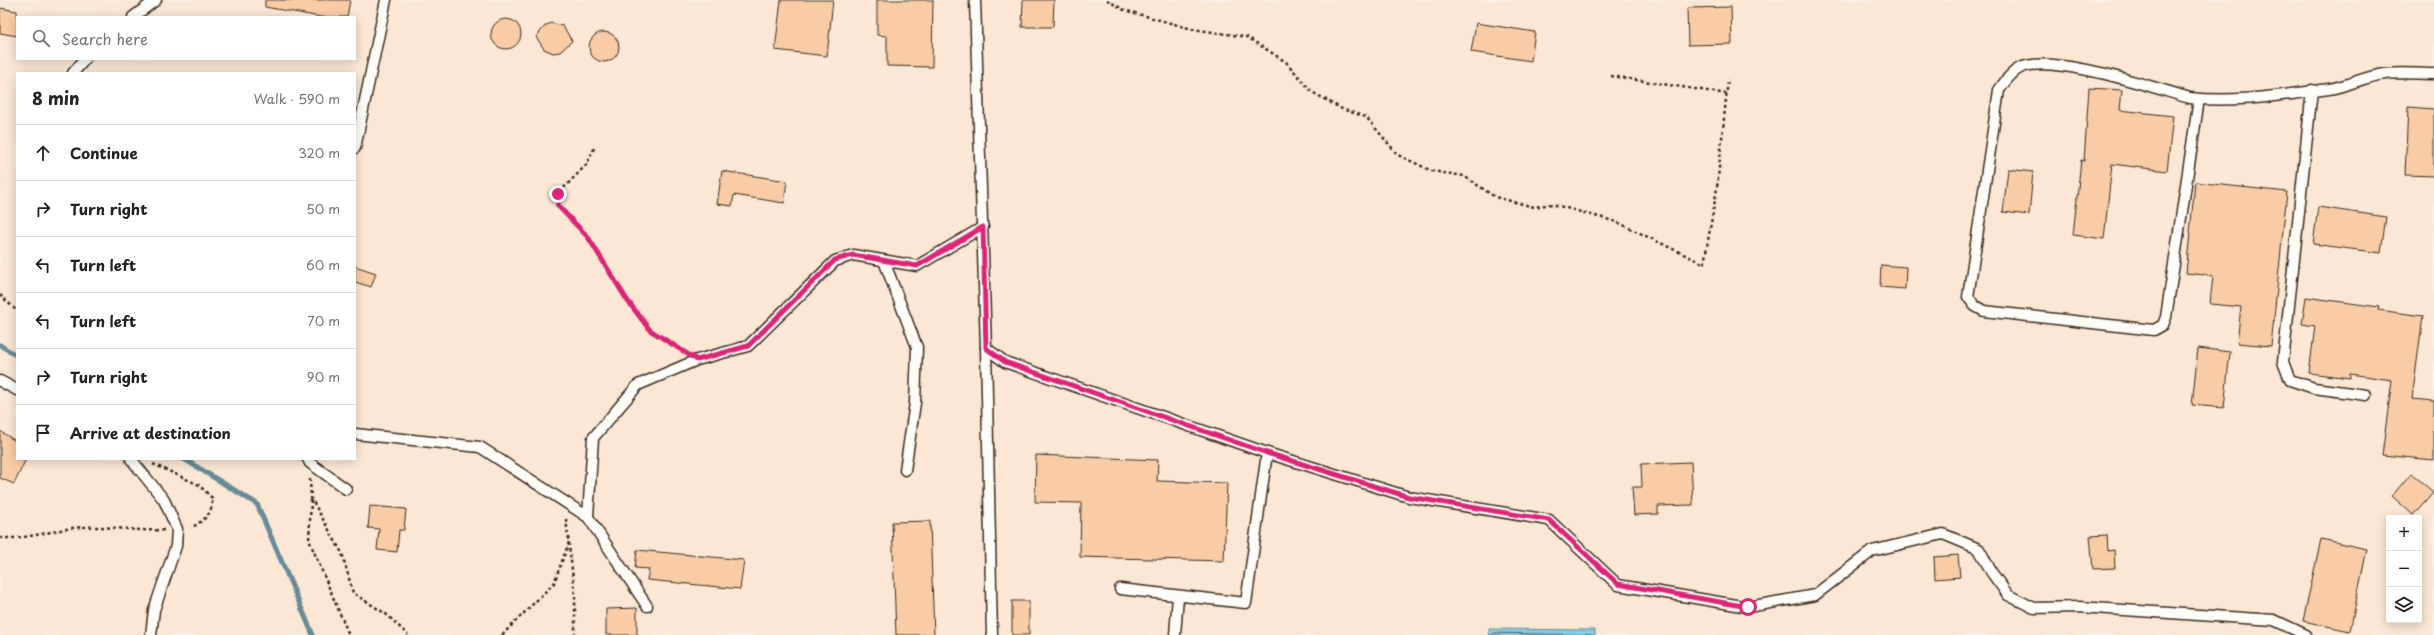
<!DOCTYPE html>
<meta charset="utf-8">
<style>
body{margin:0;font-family:"Playpen Sans",sans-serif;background:#f6f6f6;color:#222}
.controls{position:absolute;right:12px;bottom:12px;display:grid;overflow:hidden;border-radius:0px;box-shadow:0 2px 10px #0003}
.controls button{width:36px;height:36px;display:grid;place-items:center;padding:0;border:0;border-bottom:1px solid #e0e0e0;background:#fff;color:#222;font:20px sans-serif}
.stop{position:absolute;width:12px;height:12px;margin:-9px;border:3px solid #db2777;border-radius:50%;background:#fff}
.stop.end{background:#db2777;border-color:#fff;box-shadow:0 1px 4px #0008}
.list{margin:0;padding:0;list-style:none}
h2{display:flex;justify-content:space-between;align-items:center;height:52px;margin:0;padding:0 16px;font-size:17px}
h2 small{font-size:13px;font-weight:400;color:#767676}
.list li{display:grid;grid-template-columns:26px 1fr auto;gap:12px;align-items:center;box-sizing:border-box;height:56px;padding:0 16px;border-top:1px solid #e0e0e0}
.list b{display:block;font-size:15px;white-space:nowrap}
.list em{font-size:13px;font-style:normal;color:#767676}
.icon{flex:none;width:22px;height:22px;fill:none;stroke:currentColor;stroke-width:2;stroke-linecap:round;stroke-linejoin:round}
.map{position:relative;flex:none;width:2434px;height:635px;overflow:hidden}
.search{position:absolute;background:#fff;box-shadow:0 2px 10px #0003;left:16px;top:16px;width:340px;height:44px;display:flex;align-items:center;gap:10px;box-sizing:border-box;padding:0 14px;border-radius:0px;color:#767676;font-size:15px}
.panel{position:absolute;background:#fff;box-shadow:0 2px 10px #0003;left:16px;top:72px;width:340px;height:388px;border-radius:0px}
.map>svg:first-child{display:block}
.built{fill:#fae7d4;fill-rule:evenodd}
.water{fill:#86cbe7;stroke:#688b97}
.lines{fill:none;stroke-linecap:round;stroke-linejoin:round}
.shore{stroke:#596a6e;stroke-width:1}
.stream{stroke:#688b97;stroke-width:5}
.building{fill:#f7cca6;stroke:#3b2a1e}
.service-casing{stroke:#3b2a1e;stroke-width:13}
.path{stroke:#3b2a1e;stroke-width:2.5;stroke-dasharray:3 3;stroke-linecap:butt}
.service{stroke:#fdfcf7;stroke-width:10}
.route{stroke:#db2777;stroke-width:5}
</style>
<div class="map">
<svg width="2434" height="635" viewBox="0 0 2434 635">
<rect width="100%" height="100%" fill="#fcf2e7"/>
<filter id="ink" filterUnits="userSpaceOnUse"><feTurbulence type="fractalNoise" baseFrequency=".025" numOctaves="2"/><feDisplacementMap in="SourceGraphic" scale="8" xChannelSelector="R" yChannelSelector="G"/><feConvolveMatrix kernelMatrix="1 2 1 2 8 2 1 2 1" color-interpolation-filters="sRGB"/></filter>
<g filter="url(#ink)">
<!-- built -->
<path class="built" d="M0,0H2434V635H0ZM17,17H355V59H17ZM17,73H355V459H17ZM2389,518H2419V620H2389Z"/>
<!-- water -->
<path class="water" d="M1489,629L1595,630V635H1489Z"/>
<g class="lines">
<!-- shore -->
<path class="shore" d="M1492,635L1494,633L1591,635"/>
<!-- stream -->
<g class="stream">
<path d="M0,345L17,356"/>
<path d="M184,459L257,504L313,635"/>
</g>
</g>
<!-- building -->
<g class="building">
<path d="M265,0H350L347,17H321L265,7Z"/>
<path d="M781,0H833L827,56L775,50Z"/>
<path d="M877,0H933L932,67L887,66V36L877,35Z"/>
<path d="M1023,0H1054L1053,27H1022Z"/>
<path d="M1731,7L1732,44L1688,45L1687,8Z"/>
<path d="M0,8L17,11V36L0,33Z"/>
<circle cx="506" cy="34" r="15"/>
<path d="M551,23L563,26L572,41L560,52L553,53L544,49L536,37L545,26Z"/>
<path d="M1476,23L1535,32L1531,61L1471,52Z"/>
<circle cx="604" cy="47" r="15"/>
<path d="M2089,88L2122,90L2120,110L2173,116L2167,171L2112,164L2104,239L2073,235L2081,160L2084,161Z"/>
<path d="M2408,107L2434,109V176L2405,175Z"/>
<path d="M2008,169L2033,172L2029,215L2003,212Z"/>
<path d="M722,171L787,181L784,203L734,195L732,206L717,204Z"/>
<path d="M2195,182L2287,192L2271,346L2237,343L2241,307L2210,304L2213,276L2186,273Z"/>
<path d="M2318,207L2386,217L2381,253L2313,244Z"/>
<path d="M1881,265L1906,267L1905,289L1880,287Z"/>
<path d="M355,266L376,273L371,287L355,282Z"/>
<path d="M2306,297L2379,307L2378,310L2423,316L2412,399L2434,401V460L2382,455L2392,380L2350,374V378L2309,373L2315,326L2302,324Z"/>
<path d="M2198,348L2230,352L2224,408L2192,405Z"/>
<path d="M0,431L17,442V459H26L14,484L0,478Z"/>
<path d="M1036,455L1158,460L1157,481L1227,483L1224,561L1080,557L1081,503L1035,502Z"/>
<path d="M1691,462L1693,505L1658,506V514L1634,515L1632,487H1642L1641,464Z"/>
<path d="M2411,473L2433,492L2413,515L2392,496Z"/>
<path d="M370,506L406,509L404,530H399L397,552L377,550L379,529L368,528Z"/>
<path d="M930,521L934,635H896L892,522Z"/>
<path d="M2107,535L2108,551L2114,550L2115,568L2093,569L2090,536Z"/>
<path d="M2321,539L2367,549L2350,631L2303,621Z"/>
<path d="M637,550L744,560L740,589L647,580L649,569L635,568Z"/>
<path d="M1958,555L1960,577L1935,579L1934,557Z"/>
<rect x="1012" y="601" width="17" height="34"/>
<path d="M637,608V635H606V609Z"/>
</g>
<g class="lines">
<!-- service casing -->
<g class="service-casing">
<g id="service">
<path d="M975,0L986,348L1005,362L1267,453L1409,497L1549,520L1618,585L1748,607L1815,595L1872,551L1943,534L1979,549L1992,573L2008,595L2034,608L2079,607L2274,620L2306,635"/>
<path d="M133,17L156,0"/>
<path d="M73,73L85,59"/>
<path d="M2312,90L2283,362L2290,380L2314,388L2366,395"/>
<path d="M2199,99L2166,317L2163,325L2154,330L1984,311L1975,306L1968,297L1999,90C2005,82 2010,73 2020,68C2051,53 2154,88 2190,98C2237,103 2282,95 2329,89C2348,86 2366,76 2385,74C2401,72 2418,74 2434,74"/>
<path d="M355,148L386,0"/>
<path d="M884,261L917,347L915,403L905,470"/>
<path d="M986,348L992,635"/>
<path d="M0,381L17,390"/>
<path d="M355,434L480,447L588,517L647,606"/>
<path d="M131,459L164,500L177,529L176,546L154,610L151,635"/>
<path d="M308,459L310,463L346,489"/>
<path d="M588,517L593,438L638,385L697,360L748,346L835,261L853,255L917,266L983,227"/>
<path d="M1120,589L1246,603L1267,453"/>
<path d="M1175,635L1178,596"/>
</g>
</g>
<!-- path -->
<g class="path">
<path d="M1107,0L1124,10L1192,29L1247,37L1286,62L1312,92L1342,109L1366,117L1398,155L1432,171L1464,176L1495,197L1534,207L1552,204L1617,222L1704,264L1717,188L1728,79"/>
<path d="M1611,76L1727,94"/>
<path d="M594,148L587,164L558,194L559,206L588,237L627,300L649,330L683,351"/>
<path d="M0,295L17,311"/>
<path d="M153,464L199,485L212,498C213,515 204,520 191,528"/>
<path d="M310,479L311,498L342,553L353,593L386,614L408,635"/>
<path d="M311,500L309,540L349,635"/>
<path d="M566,519L575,595V635"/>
<path d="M0,538C29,539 45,532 72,528C103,524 133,532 164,530"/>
<path d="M502,635L554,583L569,542"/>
</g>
<!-- service -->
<use href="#service" class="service"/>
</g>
</g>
<g class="lines" filter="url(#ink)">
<!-- route -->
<path class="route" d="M558,194V206L588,237L627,300L650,330L697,360L748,346L835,260L853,255L917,266L983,227L986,348L1005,362L1267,453L1409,497L1549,520L1618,584L1748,607"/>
</g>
</svg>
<div class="controls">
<button>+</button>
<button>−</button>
<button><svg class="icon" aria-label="layers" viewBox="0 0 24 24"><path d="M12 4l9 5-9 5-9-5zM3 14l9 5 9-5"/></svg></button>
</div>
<div class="stop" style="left:1748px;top:607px"></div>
<div class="stop end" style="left:558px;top:194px"></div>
<div class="search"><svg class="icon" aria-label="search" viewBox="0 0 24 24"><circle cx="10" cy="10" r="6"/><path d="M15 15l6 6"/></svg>Search here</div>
<section class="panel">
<h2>8 min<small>Walk · 590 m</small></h2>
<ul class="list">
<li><svg class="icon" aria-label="ahead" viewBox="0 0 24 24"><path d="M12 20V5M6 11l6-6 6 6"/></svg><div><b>Continue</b></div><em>320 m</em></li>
<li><svg class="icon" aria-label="right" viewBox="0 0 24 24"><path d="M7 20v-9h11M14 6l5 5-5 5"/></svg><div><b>Turn right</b></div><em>50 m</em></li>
<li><svg class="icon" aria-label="left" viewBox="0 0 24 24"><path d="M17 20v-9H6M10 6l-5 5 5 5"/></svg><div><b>Turn left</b></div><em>60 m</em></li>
<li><svg class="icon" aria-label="left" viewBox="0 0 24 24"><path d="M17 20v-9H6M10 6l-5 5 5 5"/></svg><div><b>Turn left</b></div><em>70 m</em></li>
<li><svg class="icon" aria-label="right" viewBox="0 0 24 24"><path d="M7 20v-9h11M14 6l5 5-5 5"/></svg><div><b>Turn right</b></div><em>90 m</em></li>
<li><svg class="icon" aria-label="arrive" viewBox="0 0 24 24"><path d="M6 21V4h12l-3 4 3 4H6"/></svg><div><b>Arrive at destination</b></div></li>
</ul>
</section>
</div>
